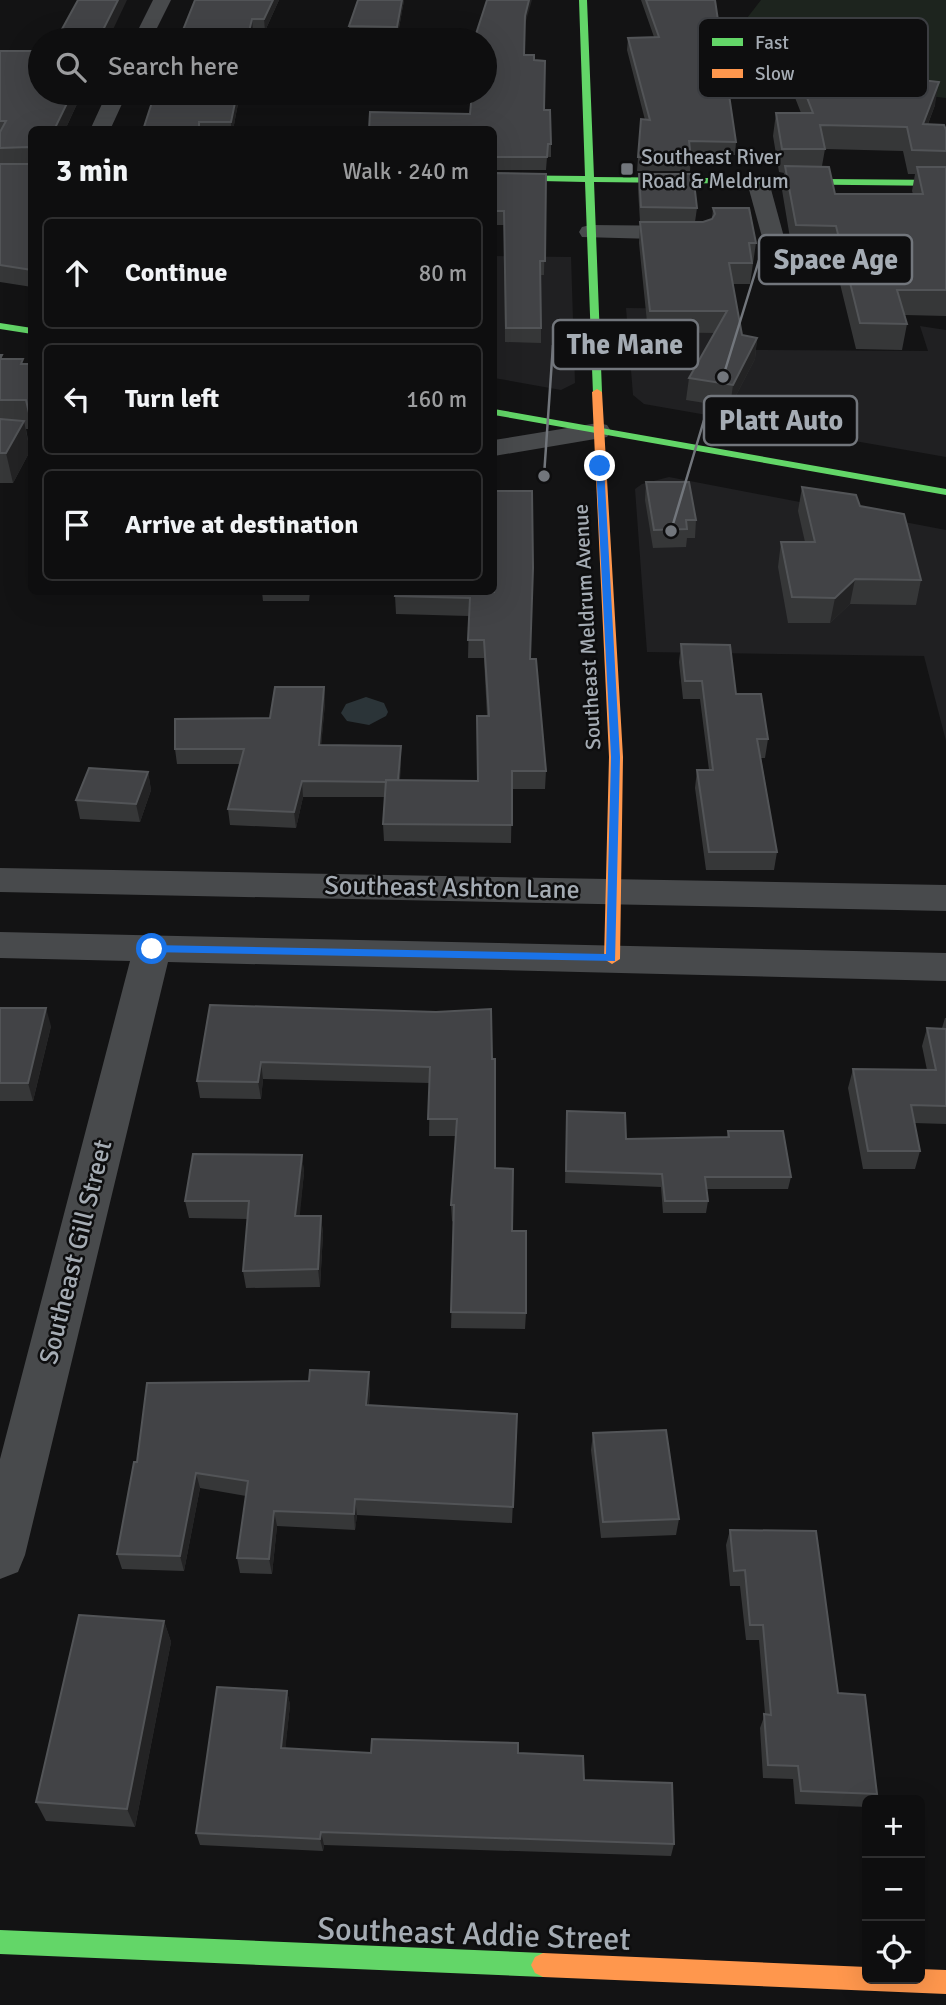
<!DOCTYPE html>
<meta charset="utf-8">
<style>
body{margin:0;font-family:Signika,sans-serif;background:#1c1c1d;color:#f1f3f6}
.controls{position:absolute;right:21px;bottom:21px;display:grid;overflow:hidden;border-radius:10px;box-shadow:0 7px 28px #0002}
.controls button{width:63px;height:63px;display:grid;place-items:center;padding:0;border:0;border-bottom:2px solid #2e2e2f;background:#0e0e0f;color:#f1f3f6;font:35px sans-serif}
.stop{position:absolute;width:21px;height:21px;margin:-16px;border:5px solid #1a73e8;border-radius:50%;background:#fff}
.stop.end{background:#1a73e8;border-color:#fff;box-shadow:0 2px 7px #0008}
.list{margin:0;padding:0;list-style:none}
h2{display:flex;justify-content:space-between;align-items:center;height:91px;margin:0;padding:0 28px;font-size:30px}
h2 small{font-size:23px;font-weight:400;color:#9b9c9e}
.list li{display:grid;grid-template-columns:46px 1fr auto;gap:21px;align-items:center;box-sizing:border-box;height:112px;margin:0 14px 14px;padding:0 14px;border:2px solid #2e2e2f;border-radius:10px}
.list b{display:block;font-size:26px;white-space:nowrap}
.list em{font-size:23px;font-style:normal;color:#9b9c9e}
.icon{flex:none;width:38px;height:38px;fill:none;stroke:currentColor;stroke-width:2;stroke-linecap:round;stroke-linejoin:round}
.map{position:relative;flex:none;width:946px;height:2005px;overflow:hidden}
.search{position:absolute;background:#0e0e0f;box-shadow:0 7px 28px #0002;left:28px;top:28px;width:469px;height:77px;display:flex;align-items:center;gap:18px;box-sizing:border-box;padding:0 24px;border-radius:38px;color:#9b9c9e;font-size:26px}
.panel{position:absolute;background:#0e0e0f;box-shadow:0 7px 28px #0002;left:28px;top:126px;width:469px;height:469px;border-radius:10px}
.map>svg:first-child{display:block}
.built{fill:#202022}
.green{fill:#1d241e}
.water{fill:#2b3438}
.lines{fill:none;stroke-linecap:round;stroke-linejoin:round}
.street{fill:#484a4c;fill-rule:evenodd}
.fast{fill:#63d668;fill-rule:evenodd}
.slow{fill:#ff974d;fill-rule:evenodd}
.wall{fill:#363738;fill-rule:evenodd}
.shaded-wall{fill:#232324}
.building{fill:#424346;stroke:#525457;stroke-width:2}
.route{fill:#1a73e8}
.poi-dot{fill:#72767c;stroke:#0e0e0f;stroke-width:2.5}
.labels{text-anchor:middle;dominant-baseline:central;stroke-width:5;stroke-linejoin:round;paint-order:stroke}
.far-poi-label{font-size:21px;fill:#a5acb4;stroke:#0e0e0f;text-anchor:start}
.far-street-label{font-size:21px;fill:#a5acb4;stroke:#0e0e0f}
.street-label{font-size:26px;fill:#a5acb4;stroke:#0e0e0f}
.near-street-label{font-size:32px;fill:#a5acb4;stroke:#0e0e0f}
.key{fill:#0e0e0f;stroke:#3b3d41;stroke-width:2}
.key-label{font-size:19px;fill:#a5acb4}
.leader{fill:none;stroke:#72767c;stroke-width:2.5}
.callout-dot{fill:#72767c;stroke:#0e0e0f;stroke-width:2.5}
.callout{fill:#0e0e0f;stroke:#72767c;stroke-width:2.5}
.callout-label{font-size:28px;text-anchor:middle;font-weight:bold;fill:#a5acb4}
</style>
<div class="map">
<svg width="946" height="2005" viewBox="0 0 946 2005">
<rect width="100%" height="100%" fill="#131314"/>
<!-- built -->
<g class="built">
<path d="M494,256L571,257L575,383L561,390L494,378Z"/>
<path d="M626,308L711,309L742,350L928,351L920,326L946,330V457L644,404L633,395Z"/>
<path d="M669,477L946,530V741L924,656L647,652L635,489L642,484Z"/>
</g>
<!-- green -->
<path class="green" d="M761,0H946V98L871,89L866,80L717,57Z"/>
<!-- water -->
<path class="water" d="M366,697L384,703L388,712L386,716L369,725L347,721L341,713L346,704Z"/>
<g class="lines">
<!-- street -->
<g class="street">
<path d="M153,0H171L151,40H133Z"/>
<path d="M107,93H127L110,130H90Z"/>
<path d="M758,176L766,177L769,182L790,259L787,264H771L768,259L747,182L750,177Z"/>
<path d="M590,225L691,226L699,228L702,233L699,238L691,240L582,237L579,232L582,227Z"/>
<path d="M598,423L607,425L611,431L607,437L494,456V440Z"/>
<path d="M0,868L946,885V911L0,892Z"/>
<path d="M0,932L946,953V981L168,962L25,1555L18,1572L0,1579V1459L130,961L0,958Z"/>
</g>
<!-- fast -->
<g class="fast">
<path d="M579,0H587L594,177L946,180V186L594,182L602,392L593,394L585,182L494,180V175L585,176Z"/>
<path d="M0,323L32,328V334L0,329Z"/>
<path d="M494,409L946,489V495L494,415Z"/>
<path d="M0,1930L543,1953L551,1957L555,1965L551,1973L543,1977L0,1954Z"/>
</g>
<!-- slow -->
<g class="slow">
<path d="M597,389L602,392L623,757L620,959L612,964L604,959L609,757L592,392Z"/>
<path d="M543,1953L867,1967V1979H920V1969L946,1970V1994L543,1977L535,1973L531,1965L535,1957Z"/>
</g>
</g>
<!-- wall -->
<g class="wall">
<path d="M195,0H279L265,31H253L251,40H179Z"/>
<path d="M358,0H404L397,39H350L349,26Z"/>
<path d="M641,0H715L736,142L735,155H691L690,171H637L641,119L645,120L627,50L628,38L654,37Z"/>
<path d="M524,28V55L534,60L551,144V157H547L546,170H494V130L470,114Z"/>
<path d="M0,51L82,93L65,130H32V287L0,282Z"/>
<path d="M797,72L935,105L928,124L946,130V316L905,315L907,324L902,350L856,349L832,251L792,250L782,190L784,173L779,172L773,136L776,113H801L794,95ZM825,149L903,151L908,174H915L912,191L913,194H835L822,166Z"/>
<path d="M155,93H240L233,130H143Z"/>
<path d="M494,173L546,174L544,275H541V343L505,342L504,225H494Z"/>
<path d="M639,174L697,208L695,222H703L712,219L713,208L756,243L750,284H733L742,335L757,338L755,359L730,407L686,400L689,378L715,333L648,332L639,243L640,222L638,189Z"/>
<path d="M494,297H496L495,356H494Z"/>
<path d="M0,355L3,359L24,364H32V429H26L30,451L13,483H0Z"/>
<path d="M646,482L696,520L695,538H687L686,547L653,548L645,500Z"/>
<path d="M802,487L860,506L921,580L916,605L850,604L830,623H788L778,567L781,542H805L798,511Z"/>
<path d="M262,592H310L309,601H263Z"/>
<path d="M494,592L530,659L546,771L545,789H512L511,843L384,841L383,824L385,797H303L296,828L230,825L228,809L240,764H177L175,749L270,718L324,687L325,703L321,745L401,746V761L400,780L478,781L487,716L484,658H468L469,616L396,614L395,596Z"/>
<path d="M681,644L736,694L768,739L765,758H761L777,852L774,870H706L695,788L697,770H709L700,699H683L679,662Z"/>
<path d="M148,772L151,790L140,822L80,819L76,800Z"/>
<path d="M210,1005L492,1059L495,1168L512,1231L526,1313L525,1329L451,1328L454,1222L452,1221L451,1205L456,1136H429L430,1083L263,1079L261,1099L200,1098L197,1081Z"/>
<path d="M0,1008L51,1026L33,1101H0Z"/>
<path d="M945,1018H946V1124L914,1123L920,1151L915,1169H863L848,1088L853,1069L927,1070L922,1046L927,1028H942Z"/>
<path d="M567,1111L626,1139L727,1137L728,1131L791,1177L788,1189H706L708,1201L706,1213H663L661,1187L565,1183Z"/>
<path d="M302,1155L304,1173L299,1216H321L323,1234L320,1287L246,1288L243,1271L248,1219L189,1218L185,1201Z"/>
<path d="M309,1381L370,1388L369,1405L517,1414L512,1523L357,1515L355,1530L277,1526L272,1574L240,1573L237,1558L246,1496L200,1488L184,1571L122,1569L117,1554L137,1462Z"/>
<path d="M593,1433L679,1519L676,1535L601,1538L591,1450Z"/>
<path d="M730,1530L838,1693L877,1794L874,1800H867V1807L795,1804L793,1779L763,1778L760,1728L765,1714L759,1640H746L740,1586H730L726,1545Z"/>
<path d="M164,1621L171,1642L135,1827L46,1821L36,1802Z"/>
<path d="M287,1691L290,1705L285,1749L371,1753H518L584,1780L674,1844L671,1856L324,1845L323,1851L200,1845L196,1833Z"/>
</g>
<!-- shaded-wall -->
<g class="shaded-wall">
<path d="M118,0H127L108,40H98Z"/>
<path d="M273,0H279L265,31L264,19Z"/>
<path d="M402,0H404L397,39V27Z"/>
<path d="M529,0H532L524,28L525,16Z"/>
<path d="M252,19L253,31L251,40H247Z"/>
<path d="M939,82L935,105L919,147L923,124Z"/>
<path d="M72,93H82L65,130H54Z"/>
<path d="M237,93H240L233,130H231V122Z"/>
<path d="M757,338L755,359L730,407L733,385Z"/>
<path d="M32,407V427L29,413Z"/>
<path d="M24,421L30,451L13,483L6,453Z"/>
<path d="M855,579L850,604L830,623L835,598Z"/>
<path d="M324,687L325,703L320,760L319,745Z"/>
<path d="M401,746V761L398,798V782Z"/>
<path d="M148,772L151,790L140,822L136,804Z"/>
<path d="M302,781L303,797L296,828L294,812Z"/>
<path d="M46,1008L51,1026L33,1101L28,1083Z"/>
<path d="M261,1062L263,1079L261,1099L258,1082Z"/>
<path d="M302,1155L304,1173L298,1234L295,1216Z"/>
<path d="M321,1216L323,1234L320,1287L318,1269Z"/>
<path d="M369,1372L370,1388L367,1421L366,1405Z"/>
<path d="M196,1473L200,1488L184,1571L180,1556Z"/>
<path d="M355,1499L357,1515L355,1530L354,1514Z"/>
<path d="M274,1511L277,1526L272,1574L269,1559Z"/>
<path d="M164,1621L171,1642L135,1827L127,1809Z"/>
<path d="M287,1691L290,1705L284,1762L281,1748Z"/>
<path d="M321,1832L324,1845L323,1851L320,1839Z"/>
</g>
<!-- building -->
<g class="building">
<path d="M78,0H118L98,40H56Z"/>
<path d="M195,0H273L264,19H252L247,40H179Z"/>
<path d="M358,0H402L397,27L349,26Z"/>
<path d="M487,0H529L525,16L524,55H534V60L545,61L544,110H550L551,144H548L547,157H494V130H369L370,112L470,114L472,93H485V40H474Z"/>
<path d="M646,0H715L736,142L689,141L691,158L638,157L641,119L650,120L628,38L659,37Z"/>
<path d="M0,51H40V93H72L54,130H32V149L29,147L0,148V132L6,121H0Z"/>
<path d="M797,72H855L939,82L923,124L944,125L946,130V151L912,150L907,127L820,125L825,149H782L776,113H813Z"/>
<path d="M155,93H237L231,122H199V130H143Z"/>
<path d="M32,161V270L0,265V164H29Z"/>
<path d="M785,166L829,167L835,194H923L917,167H946V290H897L907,324L860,323L836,226L796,225Z"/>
<path d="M494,173L546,174L545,261H540L541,328H506L504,211H494Z"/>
<path d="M639,174H693L697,208L641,207Z"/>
<path d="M713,208H749L756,243H749L752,263H729L742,335L757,338L733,385L689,378L727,311H650L640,222H703L712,219L715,214Z"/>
<path d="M494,297H496L495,340H494Z"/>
<path d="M0,355H2L0,359H23L21,364H32V407L29,413L26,400H0Z"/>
<path d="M0,419L24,421L6,453H0Z"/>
<path d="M646,482H689L696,520H686L687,529L654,530Z"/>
<path d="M802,487L856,495L860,506L904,514L921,580L855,579L835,598L792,597L781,542H815Z"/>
<path d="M494,491H532L533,568L530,659H536L546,771H512V825L383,824L386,780L478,781L477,716H489L484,640H468L470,598L395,596L396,592H494Z"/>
<path d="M681,644L730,645L736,694H761L768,739H757L777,852H709L697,770H713L702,681H685Z"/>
<path d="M275,687H324L319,745L401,746L398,780H386V782L302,781L294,812L228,809L244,749H175V719L270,718Z"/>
<path d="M89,768L148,772L136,804L76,800Z"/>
<path d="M210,1005L436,1012L491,1009L492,1059H495V1168L513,1169L512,1231H526V1313L451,1312L454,1205H451L457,1119H428L430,1067L261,1062L258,1082L197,1081Z"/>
<path d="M0,1008H46L28,1083H0Z"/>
<path d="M927,1028L946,1029V1106L911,1105L920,1151H868L853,1069L936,1070Z"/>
<path d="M567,1111L625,1113L626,1139L729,1137L728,1131H783L791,1177H705L708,1201H665L662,1174L566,1171Z"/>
<path d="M193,1154L302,1155L295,1216H321L318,1269L243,1271L249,1201H185Z"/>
<path d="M310,1370L369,1372L366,1405L517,1414L513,1507L355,1499L354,1514L274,1511L269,1559L237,1558L248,1481L196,1473L180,1556L117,1554L134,1462H137L147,1383L309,1381Z"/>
<path d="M666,1430L679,1519L603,1522L593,1433Z"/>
<path d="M730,1530L816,1531L838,1693L865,1695L877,1794L801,1791L798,1766L768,1765L764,1714L771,1715L763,1625H750L745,1570L734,1571Z"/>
<path d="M79,1615L164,1621L127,1809L36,1802Z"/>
<path d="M217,1687L287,1691L281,1748L371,1753L372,1739L518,1743V1753L583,1756L584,1780L672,1783L674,1844L321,1832L320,1839L196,1833Z"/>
</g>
<!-- route -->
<path class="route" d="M600,464L604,466L620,757L615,961L148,952V946L152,945L606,954L611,757L596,466Z"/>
<!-- markers -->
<rect class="poi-dot" x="620" y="162" width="14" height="14" rx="3.5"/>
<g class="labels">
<!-- far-poi labels -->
<g class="far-poi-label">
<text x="641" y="157">Southeast River<tspan x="641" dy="24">Road &amp; Meldrum</tspan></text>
</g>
<!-- far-street labels -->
<g class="far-street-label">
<text transform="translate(587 627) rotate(-93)">Southeast Meldrum Avenue</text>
</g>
<!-- street labels -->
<g class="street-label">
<text transform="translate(452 888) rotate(1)">Southeast Ashton Lane</text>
<text transform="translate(76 1252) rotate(-76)">Southeast Gill Street</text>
</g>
<!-- near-street labels -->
<g class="near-street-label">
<text transform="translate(474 1934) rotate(2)">Southeast Addie Street</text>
</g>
</g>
<!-- legend -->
<rect x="698" y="18" width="230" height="80" rx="10" class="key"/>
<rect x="712" y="38" width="31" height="8" fill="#63d668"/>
<rect x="712" y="69" width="31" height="9" fill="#ff974d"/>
<g class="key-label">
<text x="755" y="49">Fast</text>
<text x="755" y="80">Slow</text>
</g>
<!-- callouts -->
<path class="leader" d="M723 377L759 260M544 476L553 345M671 531L704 420"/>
<g class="callout-dot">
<circle cx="723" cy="377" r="7"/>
<circle cx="544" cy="476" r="7"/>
<circle cx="671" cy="531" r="7"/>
</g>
<g class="callout">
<rect x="759" y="235" width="153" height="49" rx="7"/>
<rect x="553" y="320" width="145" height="49" rx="7"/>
<rect x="704" y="396" width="153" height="49" rx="7"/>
</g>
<g class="callout-label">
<text x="836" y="269">Space Age</text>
<text x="625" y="354">The Mane</text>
<text x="781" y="430">Platt Auto</text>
</g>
</svg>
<div class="controls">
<button>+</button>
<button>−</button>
<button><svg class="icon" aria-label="locate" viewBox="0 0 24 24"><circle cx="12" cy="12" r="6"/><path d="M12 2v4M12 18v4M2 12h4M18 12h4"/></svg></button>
</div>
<div class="stop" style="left:152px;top:949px"></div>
<div class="stop end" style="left:600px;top:466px"></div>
<div class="search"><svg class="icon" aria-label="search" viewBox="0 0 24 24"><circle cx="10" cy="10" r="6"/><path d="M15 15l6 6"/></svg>Search here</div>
<section class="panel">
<h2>3 min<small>Walk · 240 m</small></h2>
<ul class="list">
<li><svg class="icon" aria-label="ahead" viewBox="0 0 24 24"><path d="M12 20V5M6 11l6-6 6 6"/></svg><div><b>Continue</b></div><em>80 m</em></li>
<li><svg class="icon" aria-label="left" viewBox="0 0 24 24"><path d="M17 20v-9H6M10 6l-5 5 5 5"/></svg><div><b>Turn left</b></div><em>160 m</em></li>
<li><svg class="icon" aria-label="arrive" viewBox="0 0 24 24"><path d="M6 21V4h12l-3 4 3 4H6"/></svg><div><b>Arrive at destination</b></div></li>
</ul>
</section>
</div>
